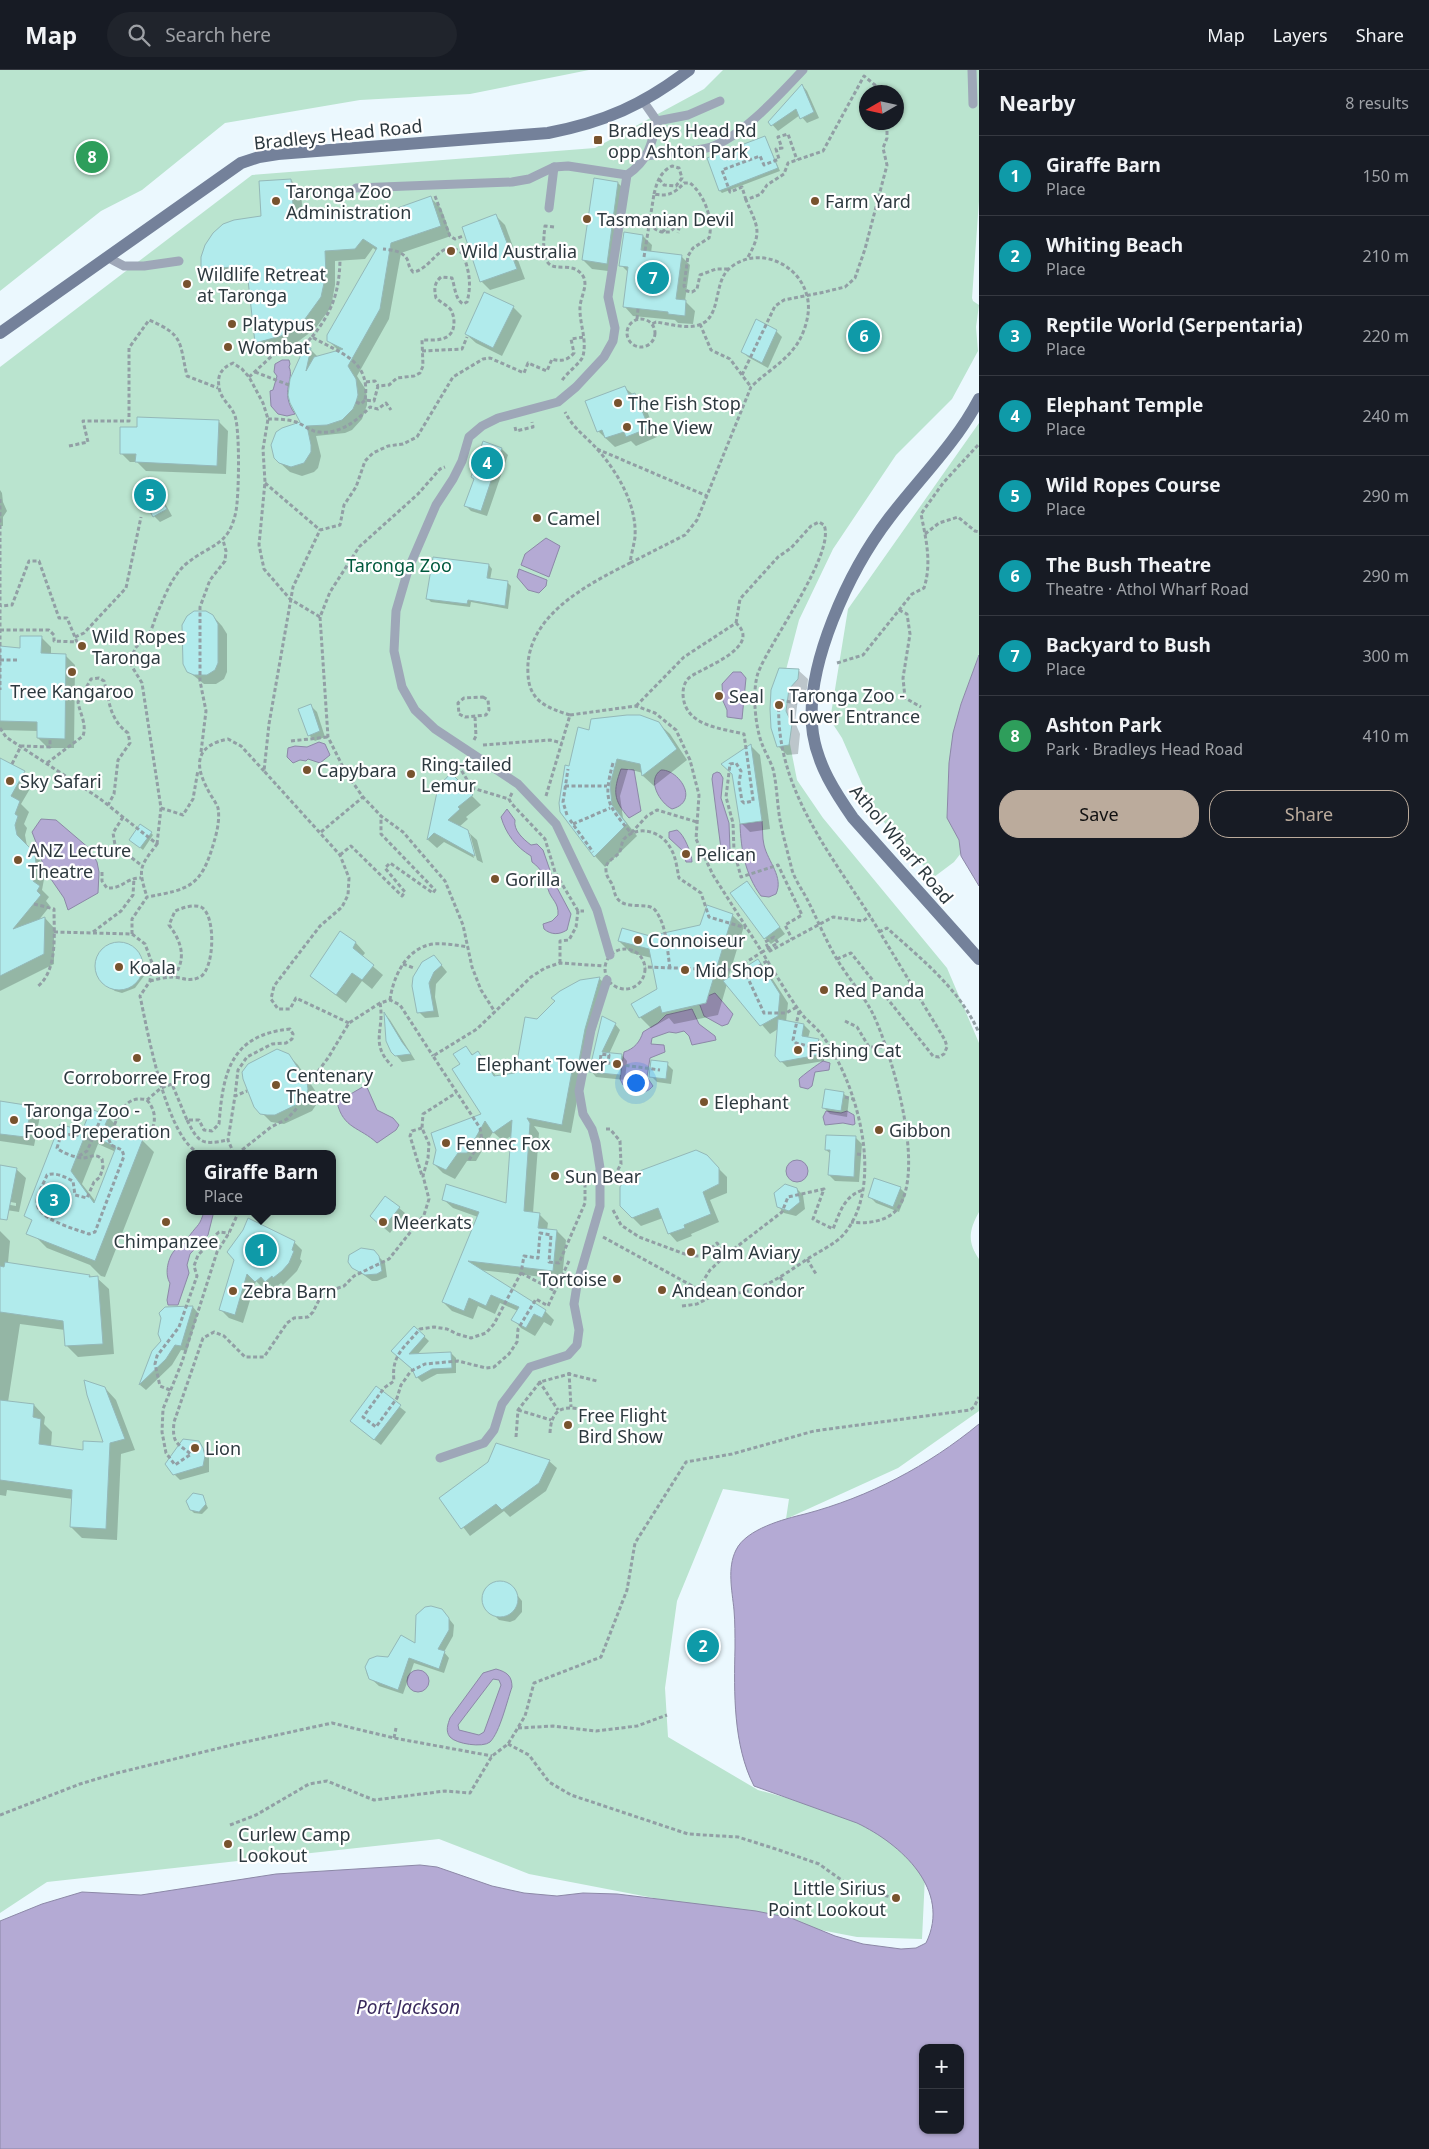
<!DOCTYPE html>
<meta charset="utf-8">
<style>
body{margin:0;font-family:"Noto Sans",sans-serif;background:#20242c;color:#f1f3f6}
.controls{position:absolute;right:15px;bottom:15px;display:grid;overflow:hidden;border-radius:10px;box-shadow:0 1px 4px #0004}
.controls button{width:45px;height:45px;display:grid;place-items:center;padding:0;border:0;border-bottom:1px solid #363941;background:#171b24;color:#f1f3f6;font:25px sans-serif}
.compass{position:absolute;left:859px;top:15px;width:45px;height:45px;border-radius:50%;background:#171b24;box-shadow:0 1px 4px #0004;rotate:261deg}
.you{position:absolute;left:635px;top:1012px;width:18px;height:18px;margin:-12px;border:4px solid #fff;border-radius:50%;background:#1a73e8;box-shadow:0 0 0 8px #1a73e833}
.badge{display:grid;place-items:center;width:32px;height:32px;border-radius:50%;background:#bbab9c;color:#fff;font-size:16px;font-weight:700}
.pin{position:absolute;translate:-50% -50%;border:2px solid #fff;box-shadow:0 1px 5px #0006}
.popup{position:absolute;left:186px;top:1080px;width:150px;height:65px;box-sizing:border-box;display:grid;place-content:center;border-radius:10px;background:#171b24;filter:drop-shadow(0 1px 4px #0005);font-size:16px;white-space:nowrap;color:#9ea1a6}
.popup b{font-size:19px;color:#f1f3f6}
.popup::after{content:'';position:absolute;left:50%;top:100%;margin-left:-10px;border:10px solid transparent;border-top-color:#171b24}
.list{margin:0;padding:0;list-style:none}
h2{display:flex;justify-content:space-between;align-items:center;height:65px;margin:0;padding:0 20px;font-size:21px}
h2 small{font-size:16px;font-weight:400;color:#9ea1a6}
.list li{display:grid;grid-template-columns:32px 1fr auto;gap:15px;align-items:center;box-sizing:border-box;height:80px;padding:0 20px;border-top:1px solid #363941}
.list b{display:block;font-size:19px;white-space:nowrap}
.list p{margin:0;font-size:16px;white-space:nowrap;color:#9ea1a6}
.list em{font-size:16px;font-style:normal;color:#9ea1a6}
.actions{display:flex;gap:10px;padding:15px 20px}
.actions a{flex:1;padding:11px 0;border:1px solid #bbab9c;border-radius:20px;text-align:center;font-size:18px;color:#bbab9c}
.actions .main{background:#bbab9c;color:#111}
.icon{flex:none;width:28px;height:28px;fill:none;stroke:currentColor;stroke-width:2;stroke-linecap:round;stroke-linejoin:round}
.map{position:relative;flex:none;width:979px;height:2079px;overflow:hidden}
header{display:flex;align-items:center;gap:30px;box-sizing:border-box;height:70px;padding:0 25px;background:#171b24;border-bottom:1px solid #363941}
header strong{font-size:24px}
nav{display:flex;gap:28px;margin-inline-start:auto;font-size:18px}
.search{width:350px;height:45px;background:#20242c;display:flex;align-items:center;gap:12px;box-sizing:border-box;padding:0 18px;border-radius:28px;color:#9ea1a6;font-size:19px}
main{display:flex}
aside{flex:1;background:#171b24}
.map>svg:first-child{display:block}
.green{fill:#bae4cf;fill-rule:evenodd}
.water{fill:#b4aad4;stroke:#8c88a7;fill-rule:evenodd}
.shadow{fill:#0003;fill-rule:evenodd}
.building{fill:#b1ebec;stroke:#94b8b8;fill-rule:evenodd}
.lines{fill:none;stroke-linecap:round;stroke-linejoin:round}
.path{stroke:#929fa5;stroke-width:3;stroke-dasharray:4 2.5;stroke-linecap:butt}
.service{stroke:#9ea7b8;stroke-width:9}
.secondary{stroke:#74819a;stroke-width:12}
.poi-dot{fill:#78532e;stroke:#fff;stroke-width:2}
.labels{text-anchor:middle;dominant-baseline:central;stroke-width:4.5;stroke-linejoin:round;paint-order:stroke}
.poi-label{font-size:18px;fill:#2d393f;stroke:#fff;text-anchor:start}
.street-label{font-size:18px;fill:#2d393f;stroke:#fff}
.park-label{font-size:18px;fill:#00593d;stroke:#fff}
.water-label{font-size:19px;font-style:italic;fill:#3a2a5d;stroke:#fff}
</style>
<header>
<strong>Map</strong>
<div class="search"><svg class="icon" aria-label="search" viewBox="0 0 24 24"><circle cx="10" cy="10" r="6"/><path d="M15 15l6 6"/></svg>Search here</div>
<nav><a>Map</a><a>Layers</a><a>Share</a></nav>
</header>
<main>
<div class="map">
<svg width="979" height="2079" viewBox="0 0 979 2079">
<rect width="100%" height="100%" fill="#ebf8fe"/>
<!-- green -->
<g class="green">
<path d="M0,0H589L470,24L360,30L225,53L142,120L101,141L0,221Z"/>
<path d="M723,0H979V131L972,228L973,231L979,235L976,257L978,281L952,329L896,385L833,479L799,550L780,623L797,710L823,748L947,898L979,973V1142C969,1160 967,1172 979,1189V1341L898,1398L786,1449L789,1429L723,1419L677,1531L665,1618L668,1667L758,1720L873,1752L925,1806L922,1869L857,1867L529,1804L439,1769L47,1812L0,1843V297L252,105L595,78L704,19ZM866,22H896V52H866ZM190,1084H332V1141H190Z"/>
<path d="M979,353V585L961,634L949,693L947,747L959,770L961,783L954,792L934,807L874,741L842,668L829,648L831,644L848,539Z"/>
</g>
<!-- water -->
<g class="water">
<path d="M282,290H289L290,294L289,297C295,309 279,322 295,344L287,346L278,344L271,336L270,321L273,320L277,306L274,302L275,294Z"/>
<path d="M546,468L560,476L549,507L521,495L525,484Z"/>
<path d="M519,499L547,510L546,516L539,523L528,520L517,507Z"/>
<path d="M979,585V816L961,786L959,770L947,748L949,693L953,663L961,634Z"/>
<path d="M733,602H741L746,608L742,649L727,647V640L723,631L722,614Z"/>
<path d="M319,672L325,674L330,685L320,693L308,689L306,691L300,690L293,693L287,687L288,678L295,676L307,677Z"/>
<path d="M621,699L634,700L641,741L629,748C613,730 613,721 621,699Z"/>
<path d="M661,700C678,699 701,731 672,739C660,733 646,710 661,700Z"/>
<path d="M717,702L720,703L723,708L721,728L729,753L730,779L728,781L721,779L712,709L713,704Z"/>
<path d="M507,739L515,750C513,760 523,769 531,775L537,774L543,780L554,812L571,844L567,860C559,865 551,865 544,859L543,854L552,851L558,845C559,832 551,830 548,819C544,807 543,800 532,792L531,786C516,777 506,764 501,747Z"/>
<path d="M41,749L56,750L90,779L97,792L99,802L98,823L68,840L64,828L44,799L39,780L32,762Z"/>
<path d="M762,751C763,759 762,767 764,775C768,792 784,807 776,824L769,827L761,826C745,804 741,780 740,754Z"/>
<path d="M677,760C684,764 692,784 692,792H686L683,781L669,768V762Z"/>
<path d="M715,923L733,944L728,954L722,956L704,946L698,930Z"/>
<path d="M692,939L699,954L715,966L716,970L692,975L689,966L684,961L676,963L669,962L652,968L651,974L664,975L665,982L650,988L647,1007L653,1016C644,1027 634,1020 623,1015L620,1009L624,982C634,979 640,972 643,962L658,953L666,945Z"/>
<path d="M823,991L830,993L829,1000L815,1002L812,1016L808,1019L800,1017L799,1009C803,1005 818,994 823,991Z"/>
<path d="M366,1015L377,1040L393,1048L399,1055L396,1060L377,1073C360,1057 343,1059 337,1032Z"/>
<path d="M826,1041L841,1043L847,1041L854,1045L855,1054L853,1055L843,1053L825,1055L823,1047Z"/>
<circle cx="797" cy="1101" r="11"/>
<path d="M204,1141H214L208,1165L190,1184L187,1195L189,1203L178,1235H168L167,1230L170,1213C164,1204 168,1186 176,1179C179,1176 183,1176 186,1172C188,1170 188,1167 190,1165C198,1154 200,1156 204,1141Z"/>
<path d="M979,1354V2079H0V1851L42,1834L82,1822L141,1825L276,1804L420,1795L437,1797L492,1816L524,1823L557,1826L583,1823L617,1824L756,1841L791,1848L835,1866L863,1874L901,1879L916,1878L926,1873C952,1820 901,1774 857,1753L754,1716C733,1675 734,1622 735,1578C735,1565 735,1552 734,1540C732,1520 727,1498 736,1480C746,1459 784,1449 805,1444C869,1427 928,1396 979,1354ZM923,1978H960V2060H923Z"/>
<path d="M496,1599C507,1602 512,1606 512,1617C507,1631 500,1662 490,1672C483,1678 456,1674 450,1667C445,1661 448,1654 450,1648L483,1603ZM493,1609L499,1610L501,1615L484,1662L479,1665L459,1660L458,1655Z"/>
<circle cx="418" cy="1611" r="11"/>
</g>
<!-- shadow -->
<g class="shadow">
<path d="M802,15L807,21L819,48L807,53L800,45L778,61L770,52Z"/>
<path d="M765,67L780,101L722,123L720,121Z"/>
<path d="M291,110L301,121L303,149L375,147L431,128L441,138L451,166L401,183L389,249L357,306L366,320L367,328V335L362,349L352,360L345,363L316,366L321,386L318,398L314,402L302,406L290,402L279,392L302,353L291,332L310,279L318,287L340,282L328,270L377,181L373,178L365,189L335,191V215L331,237L315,259L292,276L266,282L256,272L250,214L242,207L213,208L202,198L262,147Z"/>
<path d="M618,113L627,122L616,202L592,199L583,190Z"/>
<path d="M496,146L505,155L525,209L490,220L481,211Z"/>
<path d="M643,166L652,175L651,183L681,186L690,195L685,231L695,241L693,254L678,253L675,250L633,246L625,237L629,203L621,195Z"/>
<path d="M513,237L522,246L502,286L476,273L466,264Z"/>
<path d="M776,261L782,267L768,298L748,287L742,281Z"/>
<path d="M625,318L644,333L657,367L636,376L631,371L615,377L598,361Z"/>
<path d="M219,352L228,361L226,404L146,401L137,392H130L121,383Z"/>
<path d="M484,373L502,379L508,385L487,446L471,441L465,435L475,410Z"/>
<path d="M149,409L155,415L172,446L160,452L154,446Z"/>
<path d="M0,420L2,423L3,432L7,441L3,447V456H0Z"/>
<path d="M489,495L492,499L490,510L508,513L511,516L508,539L471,532L470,537L431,532L427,528Z"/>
<path d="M213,546L222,556L227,564V602L224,609L216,614H204L188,601Z"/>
<path d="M41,567L51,577V584L65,585L75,595L74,678H48L38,668V661L0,660V578L21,579Z"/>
<path d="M780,599L798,600L808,609L807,619L798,629L795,652L800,664L798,684L787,685L778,676Z"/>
<path d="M311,636L317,642L325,667L315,671L309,665Z"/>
<path d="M658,653L670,664L687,690L654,716L643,706V703L628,699L620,726L623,748L637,766L605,797L595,786L570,698L590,661Z"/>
<path d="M751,676L760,685L770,759L750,762L741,753Z"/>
<path d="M0,690L24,702L34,712L21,734L29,742L24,754L27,758L25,765L27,776L40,790L44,796L45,804L42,820L49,827L46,831L50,836L38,851L45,848L54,858V894L0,921Z"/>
<path d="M451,705L481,735L466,747L468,749L459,757L467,761L477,770L483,793L477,790L470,764H468L474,788L444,772L437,778L428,770L438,721Z"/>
<path d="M151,763L153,765L143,780L133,772Z"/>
<path d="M752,819L785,864L771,874L765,868Z"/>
<path d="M732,845L744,856L728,909L757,890L766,899L788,933L786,952L804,955L810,961L808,968L818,970L826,980L824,991L787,997L781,991L778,959L770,964L727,914L718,945L674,954L669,948L651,958L640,947L658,920L652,888L631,883L619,871L701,856Z"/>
<path d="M341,863L356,873L365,883L362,887L383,905L372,919L362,911L346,933L311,906Z"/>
<path d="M123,874L139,884L145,899L144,906L135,918L122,923L115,921L106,915L98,905L97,891L103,880L108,876Z"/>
<path d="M434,886L447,902L436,914L435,927L439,947L425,948L419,942Z"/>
<path d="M599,908L608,917L581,1009L571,1063L534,1056L539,1063L533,1143L539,1144L548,1153L547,1160L557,1161L566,1170L562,1209L479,1200L545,1241L554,1250L551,1256L544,1252L535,1266L521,1258L513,1249L518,1241L500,1233L495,1244L478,1236L473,1249L452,1241L443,1232L478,1147L453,1138L444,1130L507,1135L513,1065L503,1071L493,1062L476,1091H467L455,1109L443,1103L434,1094L482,1045L461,994L466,978L474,986L478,983L496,1006L516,1004L537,950Z"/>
<path d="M386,945L390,950L415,990L402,992L396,985Z"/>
<path d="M615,954L620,960L609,984L622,985L627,991L625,1010L596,1007L591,1001Z"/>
<path d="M288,985L298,995L316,1022V1035L312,1041L284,1054L271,1052L255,1036Z"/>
<path d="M667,994L673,1000L671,1014L657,1012L651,1006Z"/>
<path d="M843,1023L849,1029L847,1047L830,1044L824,1038Z"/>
<path d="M0,1032L31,1037L40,1046L34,1076L0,1071Z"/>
<path d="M108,1047L120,1059L119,1062L142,1070L154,1082L105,1207L101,1206L90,1195L47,1178L35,1166L83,1062ZM98,1074L116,1082L96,1132L82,1114Z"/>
<path d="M856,1068L862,1074L859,1112L835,1111L829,1105L831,1084L826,1080Z"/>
<path d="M706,1086L727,1107V1123L710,1130L719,1152L691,1164L692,1166L677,1172L669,1163L663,1148L641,1156L632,1147Z"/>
<path d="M0,1096L16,1099L26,1108L19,1142L0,1139V1133L16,1136V1133L0,1130Z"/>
<path d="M900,1118L906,1124L899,1142L876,1133L870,1127Z"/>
<path d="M797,1119L803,1125L805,1139L796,1146L784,1143L778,1136Z"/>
<path d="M399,1138L405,1143L390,1163L377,1152Z"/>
<path d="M0,1161L10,1171L6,1214L89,1206L97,1208L109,1219L114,1284L78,1287L67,1276L65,1260L20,1254L8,1332L34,1335L45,1347L44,1354L52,1362L51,1377L84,1382L105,1374V1318L116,1330L135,1380L121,1384L117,1470L82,1468L71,1457L73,1429L7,1420L6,1426L0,1425Z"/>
<path d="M294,1172L302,1180L300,1189L302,1191L297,1201L283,1215L281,1213L274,1219L270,1214L264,1219L256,1211L243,1253L229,1248L220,1239L235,1189Z"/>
<path d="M373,1181L385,1193L387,1207L377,1211H372L353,1197Z"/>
<path d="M193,1237L198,1243L187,1281L181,1280L172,1295L146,1320L140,1315L153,1282Z"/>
<path d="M414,1257L429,1271L417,1285L451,1283L456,1288V1303L437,1304L422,1312L417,1307L413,1300L397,1286Z"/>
<path d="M376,1318L406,1342L381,1375L358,1357Z"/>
<path d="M198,1373L209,1385V1402L180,1410L174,1404Z"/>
<path d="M549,1391L557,1398L546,1421L510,1447L504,1441L470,1466L441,1428Z"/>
<path d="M202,1426L208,1438L202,1444L194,1443L191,1440Z"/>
<path d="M499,1512L509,1515L522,1531V1542L515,1550L510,1552L499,1550L485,1536L483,1526L489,1516Z"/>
<path d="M442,1540L454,1555L453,1566L444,1582L449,1588L444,1603L414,1593L403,1624L379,1616L367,1605L366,1597L416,1575Z"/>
</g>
<!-- building -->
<g class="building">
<path d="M802,14L814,42L800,49L796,39L771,56L768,52Z"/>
<path d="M765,66L778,98L719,121L707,88Z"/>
<path d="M594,108L618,112L607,194L582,190Z"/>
<path d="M291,109L294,148L363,142L375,146L431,126L441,156L391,173L380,239L348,296L356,309L358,325L356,332L353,339L342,350L327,355L307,356L311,375V382L304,393L291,397L279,393L274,388L271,375L276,362L282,358L300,352L290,333L288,325L290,309L305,276L311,278L306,301L314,287L343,279L327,271V265L377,178L363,169L355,179L325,181L326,204L321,227L305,249L281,266L255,273L248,210L239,205L234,197L201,199V187L205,175L213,163L223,154L234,150L261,146L259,111Z"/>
<path d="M496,144L517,199L480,212L462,157Z"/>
<path d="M624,162L643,165L641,180L682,185L676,229L686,230L685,246L668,244V242L623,237L628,197L619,196Z"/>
<path d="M484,222L514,236L493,278L465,264Z"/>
<path d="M756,249L777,260L762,293L741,282Z"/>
<path d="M625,316L629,325L635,323L649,358L626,367L624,362L605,368L602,360L597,362L585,331Z"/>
<path d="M137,347L219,350L217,396L135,392L136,384H120V357H137Z"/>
<path d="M483,371L502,378L481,441L464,436L474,409L471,407Z"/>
<path d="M149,407L167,439L153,447L136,415Z"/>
<path d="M433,487L489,494L487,508L508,511L505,536L468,530L467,534L426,529Z"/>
<path d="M194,541H206L213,545L218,554V593L215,600L207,605H194L187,602L183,594L182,555L187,546Z"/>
<path d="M20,566H42L41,583L66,584L65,669L37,668V652L0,651V576L20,578Z"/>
<path d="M779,598L799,599L798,609L789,619L786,641L792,654L789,675L777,677L771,658L770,639L771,620Z"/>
<path d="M311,634L320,661L308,666L298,639Z"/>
<path d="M627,645H640L659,652L677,679L642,706L640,694L617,689L610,714L612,735L627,754L594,787L560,742L559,733L565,695L569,696L578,657L589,660L591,649Z"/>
<path d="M751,674L762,751L740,754L732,704L721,694Z"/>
<path d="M0,688L25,701L11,726L20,731L15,744L18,746L15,755L17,765L30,778L35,785L36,794L33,811L40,816L37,821L41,825L13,859L45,847L44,884L0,906Z"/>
<path d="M451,703L473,725L458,737L460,739L448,750L468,760L475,786L434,763L427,770L437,722L435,720Z"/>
<path d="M140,754L152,762L140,778L129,770Z"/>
<path d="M747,811L780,857L764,869L730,823Z"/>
<path d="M707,835L733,844L706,933L662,943L660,936L639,948L631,934L657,919L649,879L618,871L622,858L650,866L700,855Z"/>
<path d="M340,861L356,872L353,878L374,895L362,910L352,903L336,925L310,906Z"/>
<circle cx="119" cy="896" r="24"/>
<path d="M434,885L442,895L434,902L429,913L434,941L417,943L412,916L413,907L422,892Z"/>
<path d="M758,889L780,924L778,946L760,956L723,911Z"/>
<path d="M600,907L585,959L577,1001H572L562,1055L527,1048L530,1053L524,1141L540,1143L538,1158L557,1160L553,1201L468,1191L546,1240L542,1248L534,1244L526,1258L511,1250L519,1237L491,1225L486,1236L469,1228L464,1241L442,1232L479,1142L442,1130L446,1114L506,1133L512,1050L493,1063L485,1051L467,1083H458L446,1100L433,1094L436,1080L431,1063L481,1044L452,999L460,994L453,984L466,976L472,985L478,981L494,1006L515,1003L525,947L537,949L555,931L551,928L560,921L580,910Z"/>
<path d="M384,942L402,972L411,984L395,986L391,982L386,971Z"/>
<path d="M602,946L616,953L602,982L622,984L620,1005L589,1002Z"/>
<path d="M778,949L804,954L802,966L819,969L818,972L821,973L818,985L780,992L775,986Z"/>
<path d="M277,979L289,984L307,1012L308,1019L307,1025L302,1032L275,1045H267L260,1044L254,1037L243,1009L242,1002L248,994Z"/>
<path d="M651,990L668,992L666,1009L649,1007Z"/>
<path d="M825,1019L844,1022L841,1041L822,1038Z"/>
<path d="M0,1031L32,1036L25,1067L0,1064Z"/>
<path d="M91,1039L109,1046L105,1055L143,1069L95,1191L26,1164L32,1150L24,1146L60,1054L82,1061ZM86,1063L116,1077L94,1133L71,1101Z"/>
<path d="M826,1065L856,1066L854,1107L828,1105L830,1080H825Z"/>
<path d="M696,1080L707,1085L719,1098V1114L703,1122L711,1144L684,1155L685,1158L668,1164L658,1138L632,1148L620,1136V1117L626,1106Z"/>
<path d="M0,1095L17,1098L7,1150L0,1149Z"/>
<path d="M874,1108L901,1117L893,1137L868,1127Z"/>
<path d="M785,1114L797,1118L800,1132L789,1141L777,1137L774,1123Z"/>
<path d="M385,1126L400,1137L383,1158L370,1146Z"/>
<path d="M248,1148L295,1171L292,1180L294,1181L289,1193L282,1201L273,1208L272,1206L265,1212L261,1207L255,1212L247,1204L235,1245L219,1240L234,1190L227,1182L243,1160Z"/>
<path d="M361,1178L374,1180L379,1186L382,1201L377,1204L365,1205L352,1198L348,1192L349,1185Z"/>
<path d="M5,1192L90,1205L89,1207L98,1206L103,1274L65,1276L63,1251L0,1242V1196L4,1197Z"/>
<path d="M193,1236L181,1276L175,1275L166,1289L139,1315L152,1281L161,1271L158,1264L161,1248L159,1243L165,1237Z"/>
<path d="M414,1256L425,1266L409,1284L451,1282L452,1298L432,1299L416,1308L412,1299L391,1281Z"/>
<path d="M84,1310L105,1317L125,1369L110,1373L106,1459L70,1457L72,1420L0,1410V1330L34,1334L33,1347L41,1349L39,1374L83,1380V1371L103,1372L87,1325Z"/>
<path d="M376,1316L401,1335L374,1370L350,1351Z"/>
<path d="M183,1369L199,1371L203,1378L205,1386L203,1396L173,1405L165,1394Z"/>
<path d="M496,1373L550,1390L539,1413L502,1440L496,1434L461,1459L439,1428L488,1392Z"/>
<path d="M193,1423L203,1425L206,1434L199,1442L190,1440L186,1431Z"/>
<circle cx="500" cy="1529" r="18"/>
<path d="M431,1536L442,1539L449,1548V1560L438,1579L445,1581L439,1599L409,1588L398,1620L369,1609L365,1597L369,1589L377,1586L388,1587L401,1565L415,1573L416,1545L425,1537Z"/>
</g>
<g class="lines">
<!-- path -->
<g class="path">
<path d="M654,124C657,112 660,102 672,96L679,98L682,108L676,116L664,115L659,109"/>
<path d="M435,126L450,166L455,169L463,166"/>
<path d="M746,130L742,117L730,122L722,100L760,86L764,95L779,89L776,79L782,78L778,67L788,64L797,90"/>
<path d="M651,145L655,159L661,162H670L675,157L674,154L667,149V146H673L680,153L678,163"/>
<path d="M554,157L545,156C537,221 568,183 583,206C589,216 579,229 580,240C580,255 587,270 583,286C581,293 566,303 561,312"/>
<path d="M662,162L667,158V149"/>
<path d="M644,187L654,124C668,127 675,123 684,113H690C704,124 714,150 709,168L693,178L688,186L684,216L687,221L692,222L697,219L700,205L716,199H729"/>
<path d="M748,187C763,161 757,156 746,130L761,124L767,115L784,104L788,93L823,81L864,6L875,15L874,22"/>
<circle cx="641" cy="263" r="14"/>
<path d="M637,249L638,239"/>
<path d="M700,254L711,280L730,289L751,317"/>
<path d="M312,267C332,242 339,223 340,191"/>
<path d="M422,281L462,279L467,267"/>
<path d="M255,302L289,315"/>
<path d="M742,305L775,236L784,230L820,223L845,217L855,208L865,179L887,95L883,78L887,68V58L881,52"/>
<path d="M249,307L273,285L302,277L312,267C341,284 371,290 365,330"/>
<path d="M366,312L375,311L378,316"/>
<path d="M356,332L361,334L365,330L374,331L378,316L389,315L397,308L414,306L420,303L423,296L422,270C436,270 454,272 454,252C454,248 453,244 451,240C447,235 440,232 436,228C434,219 434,213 441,207L452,208C455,217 455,229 463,234L467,232C471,217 470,205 465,190C464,185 463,184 459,181C440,169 431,200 413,202C409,197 409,196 408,191C404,181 392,180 383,179"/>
<path d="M268,349C277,349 287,349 296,352C302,354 308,359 314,361C336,367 356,352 370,337L378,339L386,333L391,340"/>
<path d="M515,357L516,361L533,357L532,352"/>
<path d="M69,376L88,372L83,351H129V278L149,250C184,265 179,271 187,306L218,318"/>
<path d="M597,379L707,426"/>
<path d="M265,413L320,460"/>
<path d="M0,429V620"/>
<path d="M925,464L939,453L958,447L975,461L979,462"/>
<path d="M630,493L685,465L697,450L751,317C771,297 794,288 804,260C808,249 810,237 807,226C799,193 757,175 730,198C714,211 721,240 705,252C692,261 670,254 656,252L652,254"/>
<path d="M899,540L907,544L910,564L903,608L905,628L921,637"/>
<path d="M320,547L328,667L346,703L363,727L381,746L403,762L445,811L463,855L472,897L481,920L495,942"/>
<path d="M736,553L740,529L778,487L791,478L811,456L819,452L824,455C836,483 770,571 758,603C752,621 755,656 762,674C765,682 770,690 773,699C777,715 777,733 780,750C783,766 788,783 792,800C795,810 803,821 808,831C818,851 827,873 838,891C849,909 864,926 873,944C892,984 926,1099 898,1138C888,1152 866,1154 851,1152"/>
<path d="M0,560H49L54,565V571L77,572L67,548H59L39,491H29L12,535L1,536"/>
<path d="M75,567L84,563L126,518L141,447"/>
<path d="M0,590H19"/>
<path d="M837,593L863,585L912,524L924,518C932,493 926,469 921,444L943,413L979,374"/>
<path d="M483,627L488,630L489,640L486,645L465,647L459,644L458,633L464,628Z"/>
<path d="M797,633L779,630C774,714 827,779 870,846C895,887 920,929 945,970L947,977L944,984L939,987L933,986L851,883L837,889"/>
<path d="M636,636L684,587L736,553C763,577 704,597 690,607C685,611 683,617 683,624C684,656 720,658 744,664L753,729V731L744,733L742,731L739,713L741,701L736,693L730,694L726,727L733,753L734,781L741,807L778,795L802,845L785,855L792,869"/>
<path d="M570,645L636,636L655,643L676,660L690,690L699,725L696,769L713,805L762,882L778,873L774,867L765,872L770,881L833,847L863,851L870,846"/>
<path d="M0,658L6,667L99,728L157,774C139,798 138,798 147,827"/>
<path d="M474,670L476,666L475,647"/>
<path d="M291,671L328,667"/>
<path d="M483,675L550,670L562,673"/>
<path d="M201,682L206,641L200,611V537L210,510L225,491L226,481L223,470"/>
<path d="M457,689V693L472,718L509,729"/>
<path d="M47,693L83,666C87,654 80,644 78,632L91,609L99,608L104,611C110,632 109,649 128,663L130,673L118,690L114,724L108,735"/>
<path d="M613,693C603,730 607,734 631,763L647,746L657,740L697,752"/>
<path d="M12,694L21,676L50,677V668"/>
<path d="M565,716H607"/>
<path d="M512,723L509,729L511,733L545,769L555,802L578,841H584"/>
<path d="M546,726L570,645C547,638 529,631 528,604C524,547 586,515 630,493C631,485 634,475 635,467C637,435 618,403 598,380C585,365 575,361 565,342"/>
<path d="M161,738L183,745L193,729L198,700"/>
<path d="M567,745L563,732L568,699"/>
<path d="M123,747L113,763L115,775L141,795"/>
<path d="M570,750L593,782"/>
<path d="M573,754L610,738"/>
<path d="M321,762L363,727"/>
<path d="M157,774L161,738L142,613L131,595C135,570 137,580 149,564C152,559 154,552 156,546C164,528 171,507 186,494C210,474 229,477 236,441C239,425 240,361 235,346C232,336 220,329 219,317C217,304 222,298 233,293L242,299L249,307L263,333L268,349L263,379L265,412L259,475L264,499L290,529L320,547L330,522L359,477L418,424L440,399L445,397"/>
<path d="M340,785L351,776L402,826L405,822L385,798L390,793L433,823L435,820L381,764V746"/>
<path d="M102,802V811L107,818C123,819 125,808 141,808"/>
<path d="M34,834L54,839C54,864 58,901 37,917"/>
<path d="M54,862L132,864L145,874L152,893L150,911L140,926C147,958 167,1075 202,1084"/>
<path d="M93,862L121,841L133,825L134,808"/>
<path d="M879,862L887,858C921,889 960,919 979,963"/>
<path d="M132,864V849L147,827C190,819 201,817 214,772C217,762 220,749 218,738C216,732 210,725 207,718C193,692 198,675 228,669L241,676L264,701"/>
<circle cx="625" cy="899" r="20"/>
<path d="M767,891L746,904L764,943H786L797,937"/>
<path d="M560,893V871L569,870L576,857L578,841"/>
<path d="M403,894L414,898"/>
<path d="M670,898C667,880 667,855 655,840C648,831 626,841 617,828C614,824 614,818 612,814C609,809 606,806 606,800C605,791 614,789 619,783C622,778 621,773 624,769C638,754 662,761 671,779C676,787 677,799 679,808L701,823L709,847L746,858"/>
<path d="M150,911C157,909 166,907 173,907C183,908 190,912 200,907C215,899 216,844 201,837C193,834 182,838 175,841L169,855C182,872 187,890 173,907"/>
<path d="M390,930C393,907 406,878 433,874C444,873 456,875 468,877"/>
<path d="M380,933C385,960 369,973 392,996"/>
<path d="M799,941L793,970L796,973L830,981"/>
<path d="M845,951L857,957L869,977H885"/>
<path d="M349,953L296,928L290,939H278L271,929L274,916L320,856L342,837L348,825L349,808L340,785L264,701L269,654L293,517L320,460L340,455L344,435L356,417L365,391L373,383L388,376L403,374L417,367L453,307L483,289L490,288L524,303L528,293L547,301L552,289C561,292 568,290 574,283L571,269L584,267"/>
<path d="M599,1002L601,984L609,985L608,993L660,1000"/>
<path d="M310,1012L328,988L349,953L380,933L390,930L400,935L433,986"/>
<path d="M845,1027L853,1029"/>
<path d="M147,1030C157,1042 156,1053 149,1067"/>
<path d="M117,1049L103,1043L92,1070C81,1066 71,1061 60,1068L57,1078C62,1083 77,1088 83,1088C92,1087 95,1083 102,1089L103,1097L100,1107L94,1112L87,1128L75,1125L73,1111C65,1107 56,1102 47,1105C44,1113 37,1124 37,1132C36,1149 75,1159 89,1164L95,1162L124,1086L122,1080L111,1075L109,1070C116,1052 122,1023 147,1030L161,1018L172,1014L187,1050H199L204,1060L212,1061L219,1054C223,1003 230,965 290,959L293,964L292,969L286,973L272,974L247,987L238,1000L235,1026"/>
<path d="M187,1050C199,1074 202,1075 228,1070"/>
<path d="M422,1058L412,1061L410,1066L422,1106"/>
<path d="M606,1059H610L620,1071L621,1094L613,1109"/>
<path d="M234,1084L228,1070L235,1026L247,1021"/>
<path d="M237,1084L271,1057L287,1049L298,1037"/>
<path d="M857,1084L864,1085"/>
<path d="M79,1086L87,1081L92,1070"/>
<path d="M469,1090L482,1070L480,1058L433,986L477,959L531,907L545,898L560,893L604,896"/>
<path d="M613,1140L621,1155L639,1167L690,1186H702L717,1173L726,1185L782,1142L788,1127L824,1119L813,1149L833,1159C840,1142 844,1126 863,1120"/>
<path d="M239,1141L229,1163L217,1182L182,1292L163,1339L162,1362L166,1383L175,1395L191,1384C176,1373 172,1372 174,1352L203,1268L214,1262L224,1266L245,1287H264L287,1253L294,1248L308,1247L313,1242L320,1228L327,1222L344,1216L354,1206L389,1189L424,1145L429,1129L423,1106L428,1088L429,1074L422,1058L423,1044L456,1023"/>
<path d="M603,1167L698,1219C741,1233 769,1215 803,1192C814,1184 836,1174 844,1164C886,1114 857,1012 822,965C816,957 807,951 801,943C787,924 775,903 762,882L734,900L645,897"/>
<path d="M807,1189L816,1204"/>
<path d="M569,1191L548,1236L536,1229L518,1259L517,1272L509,1284L494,1297L486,1298L458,1291L425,1294L411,1301L401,1315L397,1328L376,1357L363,1347L384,1318L394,1311C391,1285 404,1278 420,1259L434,1257L447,1259L457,1264L471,1268L486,1263L494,1254L521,1203L524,1186L538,1188L540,1163L551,1165L549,1192L559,1193L585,1133V1099"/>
<path d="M521,1203L555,1221"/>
<path d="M780,1207L789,1221"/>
<path d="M698,1219L710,1200L726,1185"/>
<path d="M682,1236L697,1234L714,1225"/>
<path d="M569,1302L571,1337"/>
<path d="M539,1311L558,1340"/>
<path d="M170,1320L160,1316L155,1294L157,1286L179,1257L197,1206L194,1196L198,1185L204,1179L205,1175L219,1162L229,1163"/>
<path d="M518,1340L551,1350"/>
<path d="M550,1363C551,1341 561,1334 583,1340"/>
<path d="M516,1367L518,1340L540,1312L569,1304L597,1311"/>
<path d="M518,1658L553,1656L596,1661L637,1656L667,1645"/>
<path d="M394,1668L396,1658"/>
<path d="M508,1674L529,1685L549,1712L571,1725L688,1764L738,1767L779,1780L819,1794L854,1819L896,1828"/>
<path d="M0,1745L80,1714L117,1703L236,1674L332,1653L394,1668L492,1686"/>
<path d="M230,1755L256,1745L309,1714L327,1711L374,1730L445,1721L470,1723L492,1686L508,1674L525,1646L534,1613L601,1587L627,1520L635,1473L686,1392L732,1384L814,1361L970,1340L974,1337L979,1327"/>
</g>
<!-- service -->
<g class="service">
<path d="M972,0L973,34"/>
<path d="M643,31L657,51L688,45L720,31"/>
<path d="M646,86C665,83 694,82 711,77C743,66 780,24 803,0"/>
<path d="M356,118L512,112L529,109L554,97L568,96L627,105"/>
<path d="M549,138L554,97"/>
<path d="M107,187L124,196H144L179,191"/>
<path d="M610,885L597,840L556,754L518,714L435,659L415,640L402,617L394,581L396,541L408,500L436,435L453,409L462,391L469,367L482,356L498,348L558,332L576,317L604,287L613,271L615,258L608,227L627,105C648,91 652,74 657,51"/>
<path d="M440,1388L484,1373L494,1360L502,1334L530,1297L568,1285L577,1275L579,1260L574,1234L577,1215L600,1136V1098L596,1073L592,1059L583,1044L579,1021L591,960L607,910"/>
</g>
<!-- secondary -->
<g class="secondary">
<path d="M0,263L241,93L259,87L278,84L548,63C605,52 643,35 689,0"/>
<path d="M979,329C956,373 920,408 890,447C850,499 803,597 813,664C818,696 835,722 853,748L979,889"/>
</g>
</g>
<!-- markers -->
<g class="poi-dot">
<rect x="593" y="65" width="10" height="10" rx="2.5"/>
<circle cx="276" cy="131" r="5"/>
<circle cx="815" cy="131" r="5"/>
<circle cx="587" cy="149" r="5"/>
<circle cx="451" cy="181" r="5"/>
<circle cx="187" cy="214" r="5"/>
<circle cx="232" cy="254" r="5"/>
<circle cx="228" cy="277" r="5"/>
<circle cx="618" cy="333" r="5"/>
<circle cx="627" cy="357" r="5"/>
<circle cx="537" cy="448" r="5"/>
<circle cx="82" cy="576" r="5"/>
<circle cx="72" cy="602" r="5"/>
<circle cx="719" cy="626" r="5"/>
<circle cx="779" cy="635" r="5"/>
<circle cx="307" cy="700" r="5"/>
<circle cx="411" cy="704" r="5"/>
<circle cx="10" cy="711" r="5"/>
<circle cx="686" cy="784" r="5"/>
<circle cx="18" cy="790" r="5"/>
<circle cx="495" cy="809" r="5"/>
<circle cx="638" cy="870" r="5"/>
<circle cx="119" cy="897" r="5"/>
<circle cx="685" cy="900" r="5"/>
<circle cx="824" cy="920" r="5"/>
<circle cx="798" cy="980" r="5"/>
<circle cx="137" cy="988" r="5"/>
<circle cx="617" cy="994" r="5"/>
<circle cx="276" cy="1015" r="5"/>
<circle cx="704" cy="1032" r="5"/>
<circle cx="14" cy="1050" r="5"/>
<circle cx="879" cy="1060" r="5"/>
<circle cx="446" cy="1073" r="5"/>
<circle cx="555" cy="1106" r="5"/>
<circle cx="166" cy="1152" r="5"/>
<circle cx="383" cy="1152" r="5"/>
<circle cx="691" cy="1182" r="5"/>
<circle cx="617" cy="1209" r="5"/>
<circle cx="662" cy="1220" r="5"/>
<circle cx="233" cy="1221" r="5"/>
<circle cx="568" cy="1355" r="5"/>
<circle cx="195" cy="1378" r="5"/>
<circle cx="228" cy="1774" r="5"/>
<circle cx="896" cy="1828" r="5"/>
</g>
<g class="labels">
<!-- poi labels -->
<g class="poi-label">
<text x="608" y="60">Bradleys Head Rd<tspan x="608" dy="21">opp Ashton Park</tspan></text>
<text x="286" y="121">Taronga Zoo<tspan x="286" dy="21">Administration</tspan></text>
<text x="825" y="131">Farm Yard</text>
<text x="597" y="149">Tasmanian Devil</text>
<text x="461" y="181">Wild Australia</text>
<text x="197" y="204">Wildlife Retreat<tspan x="197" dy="21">at Taronga</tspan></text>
<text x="242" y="254">Platypus</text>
<text x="238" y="277">Wombat</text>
<text x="628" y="333">The Fish Stop</text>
<text x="637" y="357">The View</text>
<text x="547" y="448">Camel</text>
<text x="92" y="566">Wild Ropes<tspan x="92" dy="21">Taronga</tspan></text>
<text x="72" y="621" text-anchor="middle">Tree Kangaroo</text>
<text x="789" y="625">Taronga Zoo -<tspan x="789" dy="21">Lower Entrance</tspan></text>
<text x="729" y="626">Seal</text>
<text x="421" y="694">Ring-tailed<tspan x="421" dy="21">Lemur</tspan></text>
<text x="317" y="700">Capybara</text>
<text x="20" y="711">Sky Safari</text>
<text x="28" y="780">ANZ Lecture<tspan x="28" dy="21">Theatre</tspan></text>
<text x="696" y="784">Pelican</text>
<text x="505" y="809">Gorilla</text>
<text x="648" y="870">Connoiseur</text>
<text x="129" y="897">Koala</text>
<text x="695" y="900">Mid Shop</text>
<text x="834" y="920">Red Panda</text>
<text x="808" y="980">Fishing Cat</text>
<text x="607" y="994" text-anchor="end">Elephant Tower</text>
<text x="286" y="1005">Centenary<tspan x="286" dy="21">Theatre</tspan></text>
<text x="137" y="1007" text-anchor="middle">Corroborree Frog</text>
<text x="714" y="1032">Elephant</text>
<text x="24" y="1040">Taronga Zoo -<tspan x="24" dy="21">Food Preperation</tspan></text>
<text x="889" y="1060">Gibbon</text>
<text x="456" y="1073">Fennec Fox</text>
<text x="565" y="1106">Sun Bear</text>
<text x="393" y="1152">Meerkats</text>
<text x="166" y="1171" text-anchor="middle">Chimpanzee</text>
<text x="701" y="1182">Palm Aviary</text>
<text x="607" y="1209" text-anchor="end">Tortoise</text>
<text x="672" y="1220">Andean Condor</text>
<text x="243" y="1221">Zebra Barn</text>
<text x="578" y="1345">Free Flight<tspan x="578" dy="21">Bird Show</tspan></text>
<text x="205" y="1378">Lion</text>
<text x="238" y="1764">Curlew Camp<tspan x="238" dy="21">Lookout</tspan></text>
<text x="886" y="1818" text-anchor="end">Little Sirius<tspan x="886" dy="21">Point Lookout</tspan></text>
</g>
<!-- street labels -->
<g class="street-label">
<text transform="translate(338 64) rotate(-6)">Bradleys Head Road</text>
<text transform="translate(902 774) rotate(50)">Athol Wharf Road</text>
</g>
<!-- park labels -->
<g class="park-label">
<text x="399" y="495">Taronga Zoo</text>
</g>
<!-- water labels -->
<g class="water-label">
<text x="408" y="1937">Port Jackson</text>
</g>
</g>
</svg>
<div class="controls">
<button>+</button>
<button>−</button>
</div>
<svg class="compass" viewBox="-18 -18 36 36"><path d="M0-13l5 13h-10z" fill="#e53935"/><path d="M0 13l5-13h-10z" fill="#9ea1a6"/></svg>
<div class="you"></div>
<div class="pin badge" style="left:261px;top:1180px;background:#0f9aa8">1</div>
<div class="popup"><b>Giraffe Barn</b>Place</div>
<div class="pin badge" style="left:703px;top:1576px;background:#0f9aa8">2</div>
<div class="pin badge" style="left:54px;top:1130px;background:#0f9aa8">3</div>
<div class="pin badge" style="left:487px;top:393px;background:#0f9aa8">4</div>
<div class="pin badge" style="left:150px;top:425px;background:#0f9aa8">5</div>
<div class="pin badge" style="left:864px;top:266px;background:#0f9aa8">6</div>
<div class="pin badge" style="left:653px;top:208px;background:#0f9aa8">7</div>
<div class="pin badge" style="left:92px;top:87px;background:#2e9e5b">8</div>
</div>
<aside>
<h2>Nearby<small>8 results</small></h2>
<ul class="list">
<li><span class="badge" style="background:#0f9aa8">1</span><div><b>Giraffe Barn</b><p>Place</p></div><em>150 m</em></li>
<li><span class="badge" style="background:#0f9aa8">2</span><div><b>Whiting Beach</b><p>Place</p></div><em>210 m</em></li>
<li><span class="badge" style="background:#0f9aa8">3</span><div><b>Reptile World (Serpentaria)</b><p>Place</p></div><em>220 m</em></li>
<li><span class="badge" style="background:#0f9aa8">4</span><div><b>Elephant Temple</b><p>Place</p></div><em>240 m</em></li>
<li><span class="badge" style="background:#0f9aa8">5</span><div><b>Wild Ropes Course</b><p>Place</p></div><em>290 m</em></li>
<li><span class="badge" style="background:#0f9aa8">6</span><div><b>The Bush Theatre</b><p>Theatre · Athol Wharf Road</p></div><em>290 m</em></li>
<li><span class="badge" style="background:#0f9aa8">7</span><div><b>Backyard to Bush</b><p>Place</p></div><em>300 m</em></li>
<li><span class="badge" style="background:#2e9e5b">8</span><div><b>Ashton Park</b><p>Park · Bradleys Head Road</p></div><em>410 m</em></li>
</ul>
<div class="actions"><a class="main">Save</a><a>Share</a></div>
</aside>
</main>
